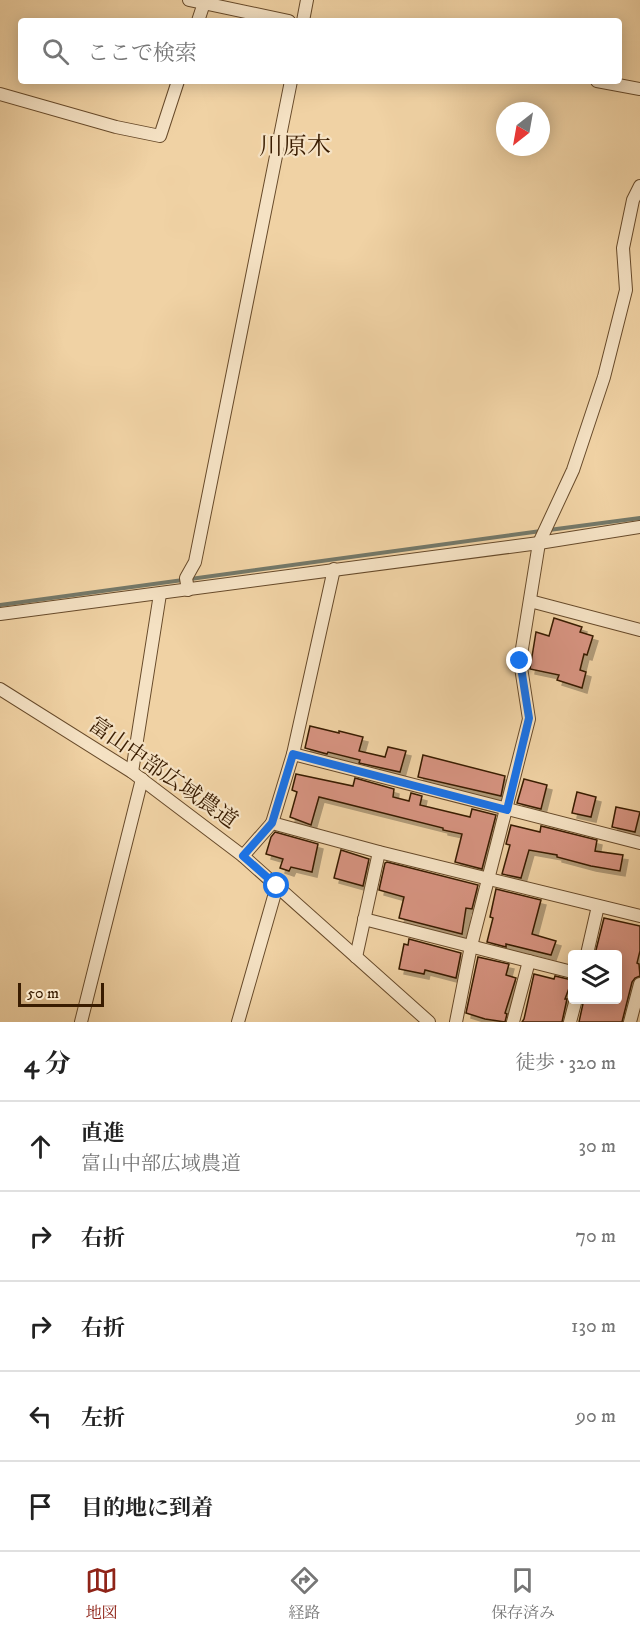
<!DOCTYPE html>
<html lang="ja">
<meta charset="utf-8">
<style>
body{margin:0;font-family:"IM FELL DW Pica","Noto Serif JP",serif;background:#f6f6f6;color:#222}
.controls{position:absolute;right:18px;bottom:18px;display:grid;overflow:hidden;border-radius:6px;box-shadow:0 3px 15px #0003}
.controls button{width:54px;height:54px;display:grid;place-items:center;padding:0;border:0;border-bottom:2px solid #e0e0e0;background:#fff;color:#222;font:30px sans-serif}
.compass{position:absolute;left:496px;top:102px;width:54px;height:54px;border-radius:50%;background:#fff;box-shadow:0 3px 15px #0003;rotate:211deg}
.scale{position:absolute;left:18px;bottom:15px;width:86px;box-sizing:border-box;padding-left:6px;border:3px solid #391c01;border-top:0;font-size:16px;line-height:21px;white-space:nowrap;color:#391c01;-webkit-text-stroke:4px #f5e2c4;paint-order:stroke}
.stop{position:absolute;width:18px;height:18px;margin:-14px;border:4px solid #1a73e8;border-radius:50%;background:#fff}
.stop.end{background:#1a73e8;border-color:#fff;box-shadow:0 2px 6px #0008}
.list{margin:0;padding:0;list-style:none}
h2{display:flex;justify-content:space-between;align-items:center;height:78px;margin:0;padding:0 24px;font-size:26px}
h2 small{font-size:20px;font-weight:400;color:#767676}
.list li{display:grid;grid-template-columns:39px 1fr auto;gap:18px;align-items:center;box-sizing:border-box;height:90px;padding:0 24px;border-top:2px solid #e0e0e0}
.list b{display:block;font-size:22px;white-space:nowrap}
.list p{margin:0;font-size:20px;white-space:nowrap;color:#767676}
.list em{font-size:20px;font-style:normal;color:#767676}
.icon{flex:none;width:33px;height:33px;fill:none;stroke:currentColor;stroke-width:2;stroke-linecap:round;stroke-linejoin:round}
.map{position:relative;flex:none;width:640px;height:1022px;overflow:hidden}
.search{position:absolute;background:#fff;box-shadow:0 3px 15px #0003;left:18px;right:18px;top:18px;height:66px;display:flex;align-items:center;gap:15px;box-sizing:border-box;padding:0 21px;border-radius:6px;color:#767676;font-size:22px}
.sheet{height:528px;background:#fff}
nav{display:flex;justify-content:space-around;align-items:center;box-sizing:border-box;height:84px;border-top:2px solid #e0e0e0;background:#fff;font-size:16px;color:#767676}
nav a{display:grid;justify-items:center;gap:3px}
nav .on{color:#8f2418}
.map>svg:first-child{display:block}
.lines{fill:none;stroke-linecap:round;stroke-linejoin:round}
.stream{stroke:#747868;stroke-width:4}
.building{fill:#d69380;stroke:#391c01;stroke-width:1.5;filter:url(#shadow)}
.minor-casing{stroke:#674a2a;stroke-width:14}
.minor{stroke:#f5e2c4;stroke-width:12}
.route{stroke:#1a73e8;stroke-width:8}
.labels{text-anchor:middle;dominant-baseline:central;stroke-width:4.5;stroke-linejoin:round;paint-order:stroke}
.street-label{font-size:22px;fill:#391c01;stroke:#f5e2c4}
.neighbourhood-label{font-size:24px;fill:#391c01;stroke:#f5e2c4}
</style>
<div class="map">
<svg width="640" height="1022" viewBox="0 0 640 1022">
<defs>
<filter id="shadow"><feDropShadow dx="5" dy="5" stdDeviation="0" flood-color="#0004"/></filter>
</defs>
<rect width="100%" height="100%" fill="#f0d2a4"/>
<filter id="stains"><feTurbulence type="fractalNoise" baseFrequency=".00333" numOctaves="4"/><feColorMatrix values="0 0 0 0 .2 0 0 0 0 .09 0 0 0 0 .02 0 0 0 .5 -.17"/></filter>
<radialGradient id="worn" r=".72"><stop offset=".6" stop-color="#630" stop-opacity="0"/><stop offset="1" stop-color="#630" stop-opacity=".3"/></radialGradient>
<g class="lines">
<!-- stream -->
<g class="stream">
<path d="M549,530L640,518"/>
<path d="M0,605L541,531"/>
</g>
</g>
<!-- building -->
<g class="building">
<path d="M554,618L582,627L580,632L593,636L587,655L584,654L580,670L586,672L582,688L557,680L559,675L530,669L536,632L549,636Z"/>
<path d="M310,726L339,733V731L363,737L359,751L385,757L388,747L406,751L400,772L359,763L360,760L328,752L327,754L305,748Z"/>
<path d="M423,755L505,776L501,796L418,777Z"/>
<path d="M296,774L353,786L355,778L394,789L393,797L409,801L411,793L422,796L420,805L470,817L472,809L496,815L482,869L455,862L462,834L443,830V828L319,797L311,825L290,817L297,792L292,790Z"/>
<path d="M524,779L547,785L541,809L517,803Z"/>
<path d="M577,792L596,797L591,817L572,813Z"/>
<path d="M616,807L640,812L635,832L612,827Z"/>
<path d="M511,825L540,832L541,826L597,840L595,851L623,855L620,871L591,866L557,857V855L529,850L521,878L502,874L510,845L506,844Z"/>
<path d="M275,832L318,844L312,872L291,867L289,871L280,868L283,859L266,854L271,837Z"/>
<path d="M341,850L369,859L363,886L334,878Z"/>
<path d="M387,862L478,885L472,909L466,908L462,934L399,918L404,897L379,890L385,863Z"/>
<path d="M496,889L541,900L532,934L556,941L551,955L506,944V947L487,942L493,918L490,917Z"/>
<path d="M604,918L640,926V951L637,963L639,964L640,976L635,978L632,982L622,1022H579L584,999H618V954H595Z"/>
<path d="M409,939L461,953L456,978L425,970L424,974L399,969L404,944L408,945Z"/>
<path d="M478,957L509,964L506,975L516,978L505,1013L507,1014L505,1022L485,1019L466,1013Z"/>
<path d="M534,974L554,979L555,976L572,980L565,999H567L562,1022H522L524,1019Z"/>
</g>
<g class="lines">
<!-- minor casing -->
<g class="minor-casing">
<g id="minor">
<path d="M189,0L289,21"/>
<path d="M198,21L204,3"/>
<path d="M303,21L307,0"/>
<path d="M597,81L640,89"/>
<path d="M0,94L116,127L160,136L178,81"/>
<path d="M188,590L186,578L195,562L291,81"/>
<path d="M530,601L640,630"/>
<path d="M0,614L539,543L640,527"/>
<path d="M0,689L132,772L243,856L429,1022"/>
<path d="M293,754L334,569"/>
<path d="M132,772L160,594"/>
<path d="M272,823L293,754L640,843"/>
<path d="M243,856L272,823L379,852L640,916"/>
<path d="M364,919L572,972"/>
<path d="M587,954L598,906"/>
<path d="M356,957L379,852"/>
<path d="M81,1022L142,779"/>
<path d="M238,1022L277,886"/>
<path d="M456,1022L471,946L529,719L520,661L539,543L573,470L604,377L626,290L623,248L633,200L640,186"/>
<path d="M513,1022L529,961"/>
<path d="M570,1022L576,999"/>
<path d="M630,1022L640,984"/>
</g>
</g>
<!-- minor -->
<use href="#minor" class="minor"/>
</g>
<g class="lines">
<!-- route -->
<path class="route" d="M277,886L243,856L272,823L293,754L507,810L529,718L520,661"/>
</g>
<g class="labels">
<!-- street labels -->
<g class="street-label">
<text transform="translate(163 773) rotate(35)">富山中部広域農道</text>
</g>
<!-- neighbourhood labels -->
<g class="neighbourhood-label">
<text x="295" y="147">川原木</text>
</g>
</g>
<rect width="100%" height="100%" filter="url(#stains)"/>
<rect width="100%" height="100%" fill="url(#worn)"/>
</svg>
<div class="controls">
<button><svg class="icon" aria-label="layers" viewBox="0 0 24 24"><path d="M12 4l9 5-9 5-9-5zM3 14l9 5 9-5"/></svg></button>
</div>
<svg class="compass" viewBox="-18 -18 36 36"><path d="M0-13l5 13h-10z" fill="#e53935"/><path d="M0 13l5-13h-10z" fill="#767676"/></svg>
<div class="scale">50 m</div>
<div class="stop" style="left:277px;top:886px"></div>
<div class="stop end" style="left:520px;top:661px"></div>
<div class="search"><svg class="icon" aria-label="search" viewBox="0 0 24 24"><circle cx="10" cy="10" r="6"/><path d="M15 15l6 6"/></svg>ここで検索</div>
</div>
<section class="sheet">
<h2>4 分<small>徒歩 · 320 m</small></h2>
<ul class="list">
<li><svg class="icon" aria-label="ahead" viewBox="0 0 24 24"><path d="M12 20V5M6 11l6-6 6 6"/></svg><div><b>直進</b><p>富山中部広域農道</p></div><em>30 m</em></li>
<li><svg class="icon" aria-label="right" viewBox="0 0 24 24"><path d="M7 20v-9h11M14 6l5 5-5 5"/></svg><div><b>右折</b></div><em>70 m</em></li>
<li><svg class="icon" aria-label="right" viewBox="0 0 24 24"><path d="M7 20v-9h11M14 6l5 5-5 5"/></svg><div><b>右折</b></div><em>130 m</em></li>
<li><svg class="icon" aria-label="left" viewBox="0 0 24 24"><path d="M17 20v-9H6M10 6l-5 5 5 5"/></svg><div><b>左折</b></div><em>90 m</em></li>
<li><svg class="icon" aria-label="arrive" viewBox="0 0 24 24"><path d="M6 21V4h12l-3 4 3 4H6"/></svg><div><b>目的地に到着</b></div></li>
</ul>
</section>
<nav>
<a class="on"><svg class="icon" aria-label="map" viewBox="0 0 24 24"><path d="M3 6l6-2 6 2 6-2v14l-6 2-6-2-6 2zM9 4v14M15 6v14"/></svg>地図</a>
<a><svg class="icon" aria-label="directions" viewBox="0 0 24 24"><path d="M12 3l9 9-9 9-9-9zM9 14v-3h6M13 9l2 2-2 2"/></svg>経路</a>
<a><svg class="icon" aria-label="saved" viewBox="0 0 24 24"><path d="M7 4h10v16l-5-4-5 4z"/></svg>保存済み</a>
</nav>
